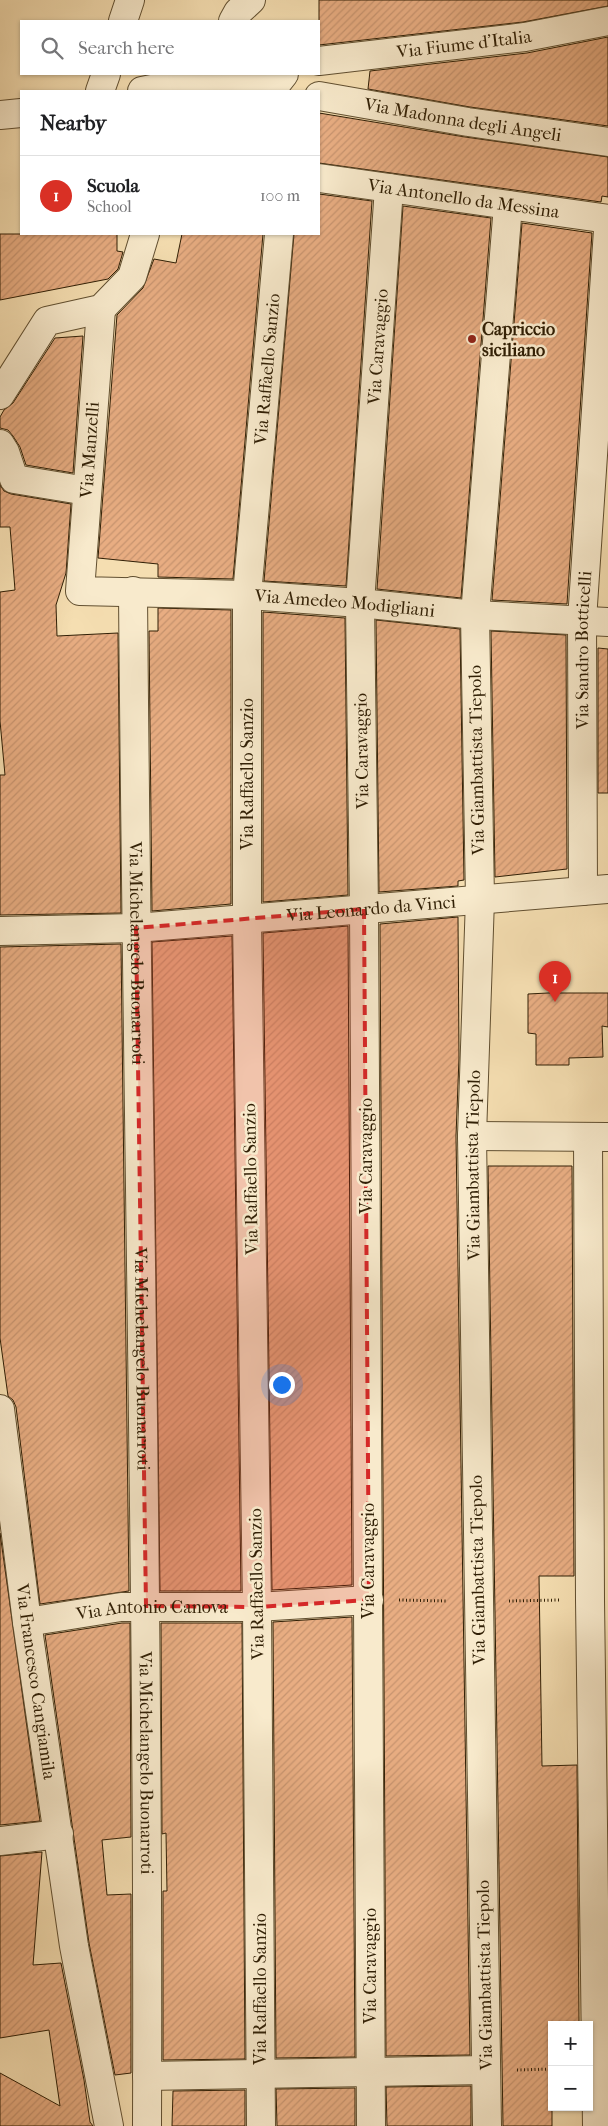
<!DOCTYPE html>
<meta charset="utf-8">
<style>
body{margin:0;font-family:"IM FELL French Canon",serif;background:#f2f2f2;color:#202124}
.controls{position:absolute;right:15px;bottom:15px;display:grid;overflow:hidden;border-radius:0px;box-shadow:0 1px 4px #0004}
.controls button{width:45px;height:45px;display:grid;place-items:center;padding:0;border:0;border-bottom:1px solid #e0e0e0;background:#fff;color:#202124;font:25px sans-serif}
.you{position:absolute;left:281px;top:1384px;width:18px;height:18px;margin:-12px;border:4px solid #fff;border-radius:50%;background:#1a73e8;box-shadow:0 0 0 8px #1a73e833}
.badge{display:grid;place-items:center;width:32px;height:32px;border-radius:50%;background:#d93025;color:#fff;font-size:16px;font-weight:700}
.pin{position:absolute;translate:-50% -41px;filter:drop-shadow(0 1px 2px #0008)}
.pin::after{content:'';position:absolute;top:26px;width:18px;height:15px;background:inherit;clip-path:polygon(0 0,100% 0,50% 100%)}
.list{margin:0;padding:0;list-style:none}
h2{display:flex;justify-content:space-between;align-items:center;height:65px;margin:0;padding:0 20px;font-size:21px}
h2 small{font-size:16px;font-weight:400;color:#757577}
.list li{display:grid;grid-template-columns:32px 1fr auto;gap:15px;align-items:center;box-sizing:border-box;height:80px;padding:0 20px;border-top:1px solid #e0e0e0}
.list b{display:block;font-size:19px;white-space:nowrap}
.list p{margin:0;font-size:16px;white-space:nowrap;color:#757577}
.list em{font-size:16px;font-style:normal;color:#757577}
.icon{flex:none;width:28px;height:28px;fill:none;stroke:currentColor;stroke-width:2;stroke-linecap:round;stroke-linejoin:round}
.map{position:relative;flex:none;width:608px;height:2126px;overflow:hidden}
.search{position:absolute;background:#fff;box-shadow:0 1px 4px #0004;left:20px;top:20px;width:300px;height:55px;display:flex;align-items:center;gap:12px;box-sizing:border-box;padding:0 18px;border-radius:0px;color:#757577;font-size:19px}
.panel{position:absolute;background:#fff;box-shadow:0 1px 4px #0004;left:20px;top:90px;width:300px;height:145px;border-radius:0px}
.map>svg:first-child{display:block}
.building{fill:url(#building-hatch);stroke:#301f05}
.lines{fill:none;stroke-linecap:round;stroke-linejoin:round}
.street-casing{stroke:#614f30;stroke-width:30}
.path{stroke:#301f05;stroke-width:3;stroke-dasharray:1 2.5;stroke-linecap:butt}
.street{stroke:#f8eacc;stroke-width:28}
.marked{fill:#d62828;fill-opacity:0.2;stroke:#d62828;stroke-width:4;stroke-dasharray:10 6;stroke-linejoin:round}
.poi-dot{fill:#8f2418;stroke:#f8eacc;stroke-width:2}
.labels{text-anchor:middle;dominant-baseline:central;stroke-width:5;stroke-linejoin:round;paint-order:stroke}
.street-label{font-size:18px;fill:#301f05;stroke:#f8eacc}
.poi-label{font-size:18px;font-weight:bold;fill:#301f05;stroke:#f8eacc;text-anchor:start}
</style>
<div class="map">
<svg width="608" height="2126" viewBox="0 0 608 2126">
<defs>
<pattern id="building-hatch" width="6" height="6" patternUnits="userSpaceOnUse" patternTransform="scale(1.25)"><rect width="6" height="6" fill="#e8ad82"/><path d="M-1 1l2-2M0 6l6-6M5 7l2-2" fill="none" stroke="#c7946f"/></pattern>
</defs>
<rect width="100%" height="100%" fill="#f5deb1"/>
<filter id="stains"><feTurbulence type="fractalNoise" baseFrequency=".004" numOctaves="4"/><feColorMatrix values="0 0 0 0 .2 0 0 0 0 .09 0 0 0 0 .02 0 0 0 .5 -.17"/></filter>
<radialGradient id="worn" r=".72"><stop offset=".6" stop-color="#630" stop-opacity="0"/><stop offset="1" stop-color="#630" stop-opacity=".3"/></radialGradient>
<!-- building -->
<g class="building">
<path d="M319,0H608V6L523,22L319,45Z"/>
<path d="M608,37V126L470,107L368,89L370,71L527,53Z"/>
<path d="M319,113L465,137L608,157V197L602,196L601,202L319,163Z"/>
<path d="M319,194L372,201L346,586L264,581L294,234H319Z"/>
<path d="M403,206L491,218L461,598L377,589Z"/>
<path d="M522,223L592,233L567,604L492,600Z"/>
<path d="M0,234H117V251L123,252L118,269L108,279L0,300Z"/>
<path d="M182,234H263L233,579L158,577V564L98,558L117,315L143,288L154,259L176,263Z"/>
<path d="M83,336L73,473L26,465L20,447L13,436L8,430L0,428V417L4,410L13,403L55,338Z"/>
<path d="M0,485L4,491L11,494L71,504L66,573L56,605L57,636L118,633L121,913L0,915V775H5L0,721V592L15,590L10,527H0Z"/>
<path d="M158,608L231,610V904L152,911L149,631H158Z"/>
<path d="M263,612L345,618L348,895L263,902Z"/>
<path d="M376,620L460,629L464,880L458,881V886L379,892Z"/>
<path d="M491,631L566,635L567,869L495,877Z"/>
<path d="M598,648L608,649V793H598Z"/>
<path d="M458,917L459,1058L456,1136L470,2055L386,2056L380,924Z"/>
<path d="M348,926L352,1585L272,1590L263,933Z"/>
<path d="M232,936L241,1591H160L152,942Z"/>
<path d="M121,944L129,1591L40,1604L16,1407L13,1400L8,1396L0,1338V947Z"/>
<path d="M548,993H608V1027L602,1026L603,1057L569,1058V1065H536V1034L528,1033V994Z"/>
<path d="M488,1166H572L574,1576H539L542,1766L577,1765L579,2025H552V2126H503Z"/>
<path d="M0,1533L40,1821L0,1825Z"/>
<path d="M352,1617L355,2057L276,2058L273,1622Z"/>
<path d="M122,1623H130L131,1837L102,1840L107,1895L131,1894V2073L115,2075L89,1943L45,1635Z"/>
<path d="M161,1623H242L245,2059L163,2060V1891H167L166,1833L162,1834Z"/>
<path d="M42,1852L33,1965L61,1963L84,2080L90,2122L93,2126H0V2073L60,2106L49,2030L0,2038V1856Z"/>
<path d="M471,2086V2126H387L386,2087Z"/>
<path d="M355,2088V2126H277L276,2089Z"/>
<path d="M245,2090V2126H172L173,2091Z"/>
</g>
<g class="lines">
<!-- street casing -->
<g class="street-casing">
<g id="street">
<path d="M123,21L130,0"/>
<path d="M233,21L238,12L251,0"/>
<path id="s1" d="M319,61L525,37L608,21"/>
<path d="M100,91L106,74"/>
<path d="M142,91L206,78L273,88L284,74"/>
<path id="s2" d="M319,96L468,122L608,142"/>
<path d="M0,115L21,113"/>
<path id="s3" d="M319,178L608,219"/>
<path id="s4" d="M101,309L80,591L247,595L360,603L475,615L608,622"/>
<path d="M0,395L47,321L101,309L132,277L145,234"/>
<path d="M0,444L5,452L14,479L87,491"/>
<path id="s5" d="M133,591C137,1103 149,1614 147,2126"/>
<path id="s6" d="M583,891L582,620L608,230"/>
<path id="s7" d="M0,931L136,928L608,889"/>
<path d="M472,1136L608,1137"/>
<path d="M588,1137L590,1600L597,2126"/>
<path id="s8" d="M0,1409L27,1622L74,1946L109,2126"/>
<path id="s9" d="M27,1622L121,1607H257L369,1600"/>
<path d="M0,1841L59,1834"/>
<path d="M147,2076L486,2070"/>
<path id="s10" d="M261,2126L257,1607L247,919V595L279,234"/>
<path id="s11" d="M371,2126L364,909L360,603L389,188"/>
<path id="s12" d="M487,2126L472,1136L480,899L475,615L508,205"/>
</g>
</g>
<!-- path -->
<g class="path">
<path d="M399,1600L448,1601"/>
<path d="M509,1601L560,1600"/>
<path d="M517,2070L552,2069"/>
</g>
<!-- street -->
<use href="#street" class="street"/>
</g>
<!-- marked area -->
<path class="marked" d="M364,909L369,1600L257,1607L146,1606L136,928Z"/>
<!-- markers -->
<circle class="poi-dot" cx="472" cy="339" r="5"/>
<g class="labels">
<!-- street labels -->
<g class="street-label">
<text stroke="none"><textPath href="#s1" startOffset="146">Via Fiume d'Italia</textPath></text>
<text stroke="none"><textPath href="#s2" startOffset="146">Via Madonna degli Angeli</textPath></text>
<text stroke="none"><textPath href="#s3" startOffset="146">Via Antonello da Messina</textPath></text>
<text stroke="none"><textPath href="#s11" startOffset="1780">Via Caravaggio</textPath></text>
<text stroke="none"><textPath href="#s10" startOffset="1758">Via Raffaello Sanzio</textPath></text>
<text transform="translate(90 450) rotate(-86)">Via Manzelli</text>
<text stroke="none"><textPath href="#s4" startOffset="548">Via Amedeo Modigliani</textPath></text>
<text stroke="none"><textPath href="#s6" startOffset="241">Via Sandro Botticelli</textPath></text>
<text transform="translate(362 751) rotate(-91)">Via Caravaggio</text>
<text transform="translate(477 760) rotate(-91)">Via Giambattista Tiepolo</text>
<text transform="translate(247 774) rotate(-90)">Via Raffaello Sanzio</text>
<text stroke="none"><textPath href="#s7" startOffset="372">Via Leonardo da Vinci</textPath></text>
<text stroke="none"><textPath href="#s5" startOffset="362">Via Michelangelo Buonarroti</textPath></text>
<text transform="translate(366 1156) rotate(-90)">Via Caravaggio</text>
<text stroke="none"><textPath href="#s12" startOffset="961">Via Giambattista Tiepolo</textPath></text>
<text transform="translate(251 1179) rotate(-91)">Via Raffaello Sanzio</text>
<text stroke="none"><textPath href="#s5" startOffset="768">Via Michelangelo Buonarroti</textPath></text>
<text transform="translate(368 1561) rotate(-90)">Via Caravaggio</text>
<text transform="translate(478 1570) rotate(-91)">Via Giambattista Tiepolo</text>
<text transform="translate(257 1584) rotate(-91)">Via Raffaello Sanzio</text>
<text stroke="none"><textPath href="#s9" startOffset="126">Via Antonio Canova</textPath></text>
<text stroke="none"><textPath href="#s8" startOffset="275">Via Francesco Cangiamila</textPath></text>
<text stroke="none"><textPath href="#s5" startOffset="1172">Via Michelangelo Buonarroti</textPath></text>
<text transform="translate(370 1966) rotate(-90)">Via Caravaggio</text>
<text transform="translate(485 1975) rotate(-91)">Via Giambattista Tiepolo</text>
<text transform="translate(260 1989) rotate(-90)">Via Raffaello Sanzio</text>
</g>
<!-- poi labels -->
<g class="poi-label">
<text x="482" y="329">Capriccio<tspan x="482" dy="21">siciliano</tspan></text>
</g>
</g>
<rect width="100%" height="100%" filter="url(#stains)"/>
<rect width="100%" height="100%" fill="url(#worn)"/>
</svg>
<div class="controls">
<button>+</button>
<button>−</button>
</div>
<div class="you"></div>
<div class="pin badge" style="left:555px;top:1002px">1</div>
<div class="search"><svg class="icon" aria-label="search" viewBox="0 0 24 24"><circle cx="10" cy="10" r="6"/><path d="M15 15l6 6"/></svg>Search here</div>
<section class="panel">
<h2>Nearby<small></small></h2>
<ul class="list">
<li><span class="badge">1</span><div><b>Scuola</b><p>School</p></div><em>100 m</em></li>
</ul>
</section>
</div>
